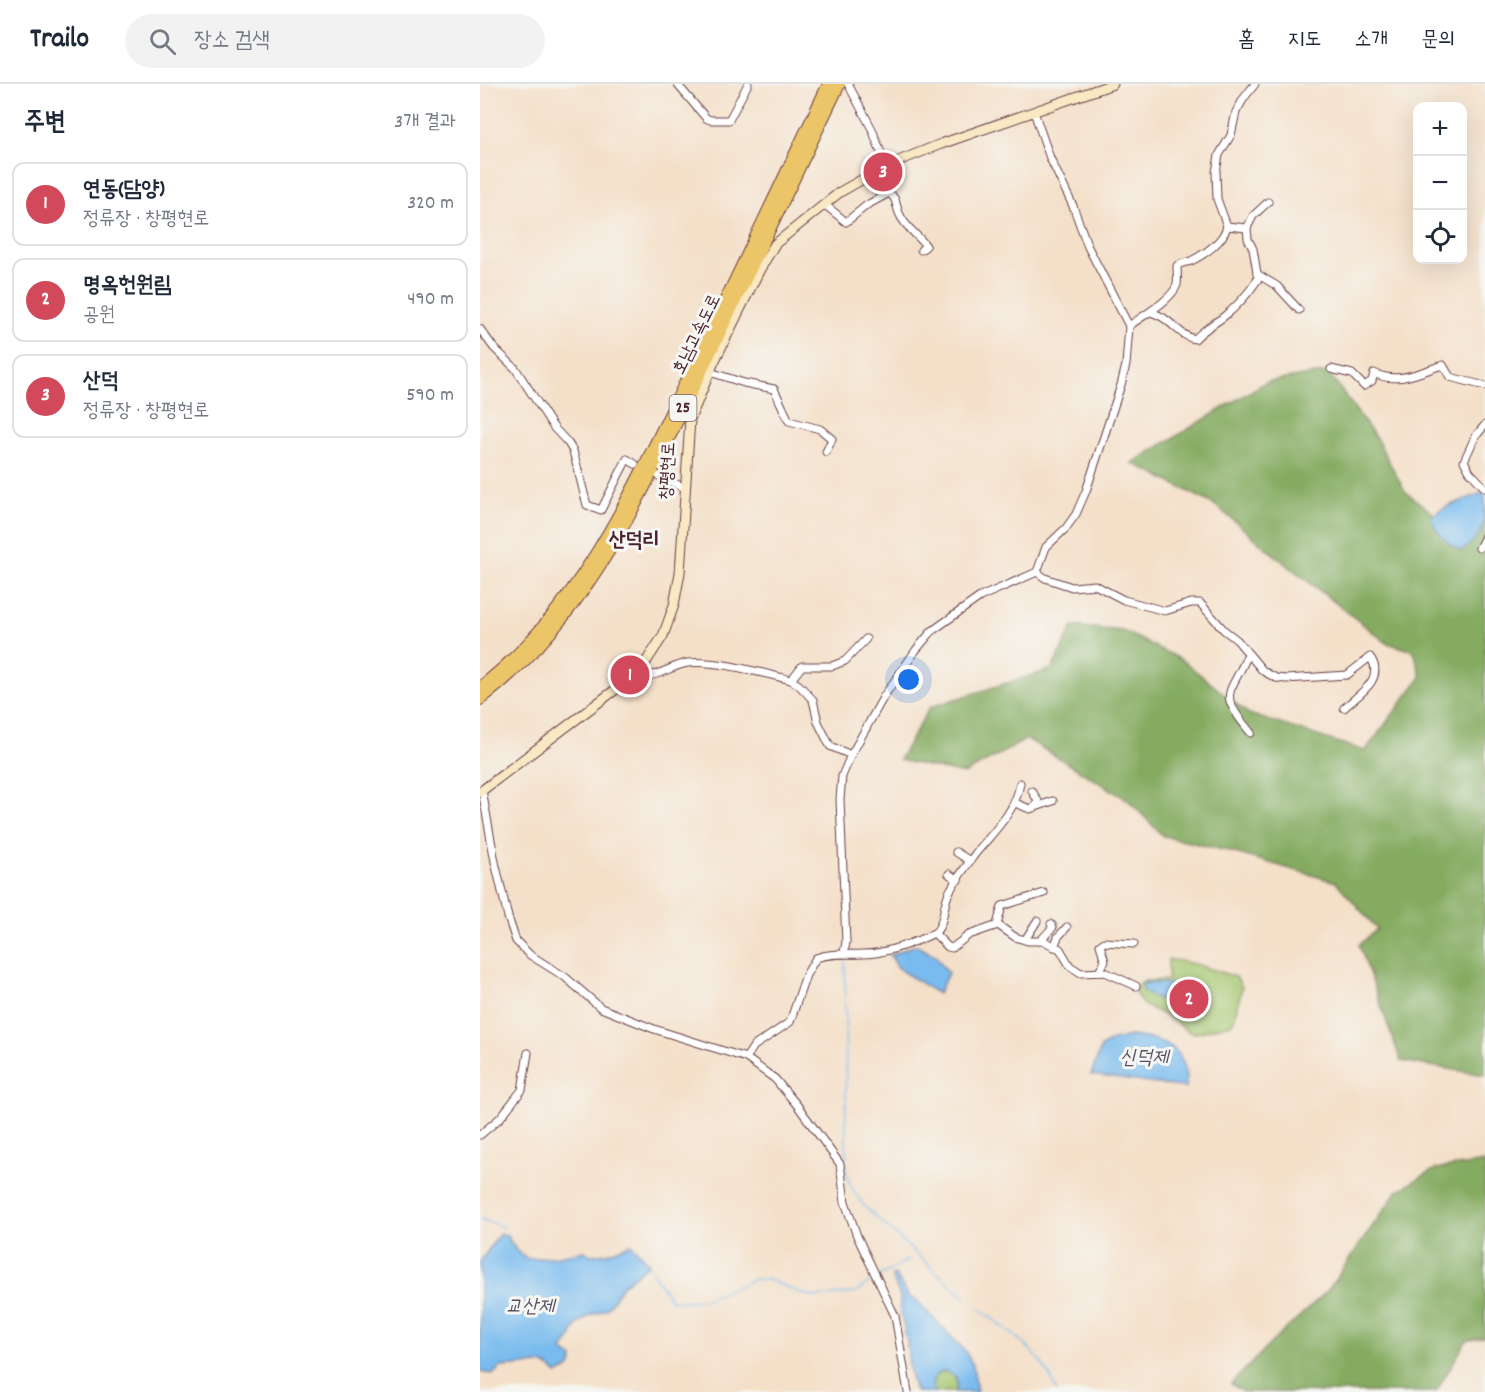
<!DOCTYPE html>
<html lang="ko">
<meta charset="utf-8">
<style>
body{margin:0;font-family:Dekko,"Poor Story",sans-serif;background:#f2f2f3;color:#1f2937}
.controls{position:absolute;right:18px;top:18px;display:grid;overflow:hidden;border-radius:12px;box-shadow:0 6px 24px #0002}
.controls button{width:54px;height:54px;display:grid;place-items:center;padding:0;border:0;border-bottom:2px solid #e0e1e3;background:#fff;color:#1f2937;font:30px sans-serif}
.you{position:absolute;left:429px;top:596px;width:21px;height:21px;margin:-15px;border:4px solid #fff;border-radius:50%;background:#1a73e8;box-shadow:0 0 0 9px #1a73e833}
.badge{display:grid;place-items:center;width:39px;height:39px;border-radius:50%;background:#d1495b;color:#fff;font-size:20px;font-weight:700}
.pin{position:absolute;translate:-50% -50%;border:3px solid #fff;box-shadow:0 2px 6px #0006}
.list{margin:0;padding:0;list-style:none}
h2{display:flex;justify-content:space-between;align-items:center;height:78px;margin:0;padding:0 24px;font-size:26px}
h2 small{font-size:20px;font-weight:400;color:#747a83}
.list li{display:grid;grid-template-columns:39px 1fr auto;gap:18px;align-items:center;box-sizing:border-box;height:84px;margin:0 12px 12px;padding:0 12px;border:2px solid #e0e1e3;border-radius:12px}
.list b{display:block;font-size:22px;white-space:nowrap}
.list p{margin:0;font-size:20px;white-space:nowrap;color:#747a83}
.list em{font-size:20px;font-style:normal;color:#747a83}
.icon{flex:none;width:33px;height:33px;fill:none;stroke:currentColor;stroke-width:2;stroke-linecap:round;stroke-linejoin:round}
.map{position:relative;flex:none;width:1005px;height:1308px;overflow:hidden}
header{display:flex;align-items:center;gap:36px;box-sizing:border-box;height:84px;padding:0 30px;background:#fff;border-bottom:2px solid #e0e1e3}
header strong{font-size:28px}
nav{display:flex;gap:33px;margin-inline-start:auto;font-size:21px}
.search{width:420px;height:54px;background:#f2f2f3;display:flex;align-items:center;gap:15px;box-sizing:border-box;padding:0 21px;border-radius:33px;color:#747a83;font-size:22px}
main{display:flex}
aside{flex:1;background:#fff}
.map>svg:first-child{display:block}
.green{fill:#a5c66e;stroke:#78724c;stroke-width:1.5}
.forest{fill:#84ab61;stroke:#676546;stroke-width:1.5}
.water{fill:#79bbee;stroke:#626d8c;stroke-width:1.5}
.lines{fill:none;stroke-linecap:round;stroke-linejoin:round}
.stream{stroke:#79bbee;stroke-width:1.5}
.street-casing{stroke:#643c43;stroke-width:9}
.secondary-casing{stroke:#643c43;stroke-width:11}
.highway-casing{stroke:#643c43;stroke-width:14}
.street{stroke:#fff;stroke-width:7}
.secondary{stroke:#f8e8c3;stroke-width:9}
.highway{stroke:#edc569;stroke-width:12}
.labels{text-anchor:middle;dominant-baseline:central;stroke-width:6;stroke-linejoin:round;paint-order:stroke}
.shield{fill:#f6f6f2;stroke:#7e6067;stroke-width:1.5}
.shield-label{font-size:16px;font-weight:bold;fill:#4a1f2b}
.street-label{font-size:18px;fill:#4a1f2b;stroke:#f6f6f2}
.water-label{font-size:20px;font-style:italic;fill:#584e66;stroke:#f6f6f2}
.quarter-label{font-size:21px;font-weight:bold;fill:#4a1f2b;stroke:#f6f6f2}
</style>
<header>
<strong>Trailo</strong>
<div class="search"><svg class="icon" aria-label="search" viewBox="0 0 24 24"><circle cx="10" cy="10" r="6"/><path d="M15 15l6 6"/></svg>장소 검색</div>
<nav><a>홈</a><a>지도</a><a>소개</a><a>문의</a></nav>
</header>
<main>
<aside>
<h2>주변<small>3개 결과</small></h2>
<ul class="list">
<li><span class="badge">1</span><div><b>연동(담양)</b><p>정류장 · 창평현로</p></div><em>320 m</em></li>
<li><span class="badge">2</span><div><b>명옥헌원림</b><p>공원</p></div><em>490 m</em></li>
<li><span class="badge">3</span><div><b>산덕</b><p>정류장 · 창평현로</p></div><em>590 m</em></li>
</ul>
</aside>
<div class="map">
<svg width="1005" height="1308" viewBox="0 0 1005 1308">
<rect width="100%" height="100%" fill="#f6f6f2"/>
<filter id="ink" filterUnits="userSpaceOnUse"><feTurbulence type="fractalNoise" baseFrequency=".0167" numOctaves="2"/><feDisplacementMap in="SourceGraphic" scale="12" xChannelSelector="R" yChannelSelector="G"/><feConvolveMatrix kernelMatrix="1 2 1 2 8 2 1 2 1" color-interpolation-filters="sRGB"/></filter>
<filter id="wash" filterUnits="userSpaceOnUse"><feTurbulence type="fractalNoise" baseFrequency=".008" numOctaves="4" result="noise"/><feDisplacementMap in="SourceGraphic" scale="24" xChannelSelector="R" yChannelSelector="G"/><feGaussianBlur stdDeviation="1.35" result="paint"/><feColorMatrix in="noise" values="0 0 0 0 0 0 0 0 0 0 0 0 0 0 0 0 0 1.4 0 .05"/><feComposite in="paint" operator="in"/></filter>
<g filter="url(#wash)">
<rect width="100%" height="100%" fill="#f4e0c9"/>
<!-- green -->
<g class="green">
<path d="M688,875L715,880L756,893L762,903L754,936L751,940L716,949L709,948L687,932L663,921L655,909L656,902L665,897L688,896Z"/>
<path d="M461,1288C474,1286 480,1296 475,1308H455C450,1300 452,1292 461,1288Z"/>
</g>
<!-- forest -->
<g class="forest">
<path d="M848,288L896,354L925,407L983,453L1005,418V991L921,977L879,861L897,845L856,798L748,767L683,752L648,716L547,655L484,690L419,676L450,623L572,585L593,542L643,547L702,576L769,630L885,667L941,593L934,567L907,559L798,474L735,421L652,379L786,298Z"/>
<path d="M1005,1078V1253L986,1257L956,1308H763L751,1300L792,1258L848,1206L917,1107L955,1085Z"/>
</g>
<!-- water -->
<g class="water">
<path d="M1002,409L1005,412C1005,440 1005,451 981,467C968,461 953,445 951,432L968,422Z"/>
<path d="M435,861L456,872L468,889L458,910L419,885L410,871Z"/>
<path d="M663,899H683L693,902L694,909L697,911L698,917C684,916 675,916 663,907Z"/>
<path d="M650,952C686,955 708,962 706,1004L611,991L621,963L633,956Z"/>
<path d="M20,1149L26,1151L36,1166L48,1175L78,1172L105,1167L111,1171L127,1169L151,1160L169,1180L142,1202L127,1225L111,1231L97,1240L91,1253L82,1266L93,1274C93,1284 86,1287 77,1290L69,1283L60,1280L21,1283L13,1290L0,1288V1178Z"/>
<path d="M415,1190L428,1212L436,1216L485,1267L493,1281L497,1308H475L477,1301L476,1293L465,1287C454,1289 449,1298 455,1308H435L429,1284L427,1258L420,1225V1212L412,1192Z"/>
</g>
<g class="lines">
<!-- stream -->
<g class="stream">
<path d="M365,878L366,1072C363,1091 373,1107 384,1122L485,1214"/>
<path d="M0,1135L24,1143"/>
<path d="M168,1182L192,1217H213L229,1214L275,1195L289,1196L323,1210L335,1213L375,1209L393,1195"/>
<path d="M400,1192L430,1175"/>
<path d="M498,1224C529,1247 564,1269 577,1308"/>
</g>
</g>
</g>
<g filter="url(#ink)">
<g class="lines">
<!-- street casing -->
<g class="street-casing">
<g id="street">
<path d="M197,0L226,34L230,36H249L268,0"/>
<path d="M368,0L392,45L406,82"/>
<path d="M344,120L366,138L387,121L409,109C418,115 415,122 420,131C425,143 438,151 446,162L441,166"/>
<path d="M747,142L767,144"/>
<path d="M777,190L797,202L819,226"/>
<path d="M671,228C676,230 681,232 685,235C695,242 703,253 715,255C723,246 732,241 742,234C757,223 768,210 778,195L773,165L768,155L767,144L773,132L788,118"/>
<path d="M649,242C662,232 691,217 697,201C698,196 697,188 697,182C702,178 706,179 711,177C725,170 744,157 747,142L737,115L736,88L739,71L751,51L756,28L764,14L775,0"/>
<path d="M0,245L14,264L35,284L74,344L88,359L93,367L107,421L121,426L147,375L155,380"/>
<path d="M851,285L872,290L884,302L892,297L894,289C918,301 939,288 963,281L970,293L1005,302"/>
<path d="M230,288L264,299L294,305L309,337L340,345L352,355L346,368"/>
<path d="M1005,341L995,353L984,377L990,388L1005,404"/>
<path d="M179,392L205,404"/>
<path d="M999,464L1005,452"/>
<path d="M557,488L565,494L592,503L615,501L644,516L685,527L711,519H720L744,546L757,556L783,587L796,594L806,595L867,591L890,573C906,595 879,610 864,624"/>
<path d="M768,570C750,613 736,607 771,649"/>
<path d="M160,587L167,592C182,591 193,581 208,579C237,576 282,589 311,596L322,582H352L365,577L386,555"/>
<path d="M311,596L319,601L333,616L338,638L350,662L371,671"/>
<path d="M2,706L15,778L28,833L36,857L50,871L85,893L121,924L174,945L266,974L295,995L317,1021L360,1080L365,1118L377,1152L415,1232L428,1308"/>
<path d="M552,707L558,717L555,723"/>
<path d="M535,719L550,725L573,717"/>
<path d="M476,768L490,777"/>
<path d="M469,790L478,796"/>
<path d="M517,841L522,822L564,809"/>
<path d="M454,849L468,863L472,864L489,851L518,841L535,853L548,857H564L580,865L590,882L601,889L625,888L656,902"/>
<path d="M545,856L557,837"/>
<path d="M560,857L573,843L571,840"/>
<path d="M574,863L578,853L587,843"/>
<path d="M364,869L366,858L360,715L362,692L371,671L404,612L436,566L452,547L500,513L557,488L566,463L586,444L596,430L606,407L641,301L646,281L649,242L608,163L593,122L570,74L554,28"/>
<path d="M619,888L625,877L620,861L624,858L654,860"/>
<path d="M266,974L274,962L310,938L326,891L336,874C352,868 367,871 383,870C405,870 437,858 456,848C466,837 462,818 471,805C478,793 487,781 495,770C513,748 536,728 540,699"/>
<path d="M0,1051L20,1034L42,1006L48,969"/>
</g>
</g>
<!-- secondary casing -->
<g class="secondary-casing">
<path id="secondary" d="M0,708L160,587L183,552L194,521L200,489L210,335L234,278L279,187L295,160L360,108L406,82L461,60L633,0"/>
</g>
<!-- highway casing -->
<g class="highway-casing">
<g id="highway">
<path d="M0,604C102,525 153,406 208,294C256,197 302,98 349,0"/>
<path d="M0,615C109,532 161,410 219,291C266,194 312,97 359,0"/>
</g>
</g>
<!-- street -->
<use href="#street" class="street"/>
<!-- secondary -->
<use href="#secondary" class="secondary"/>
<!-- highway -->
<use href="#highway" class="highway"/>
</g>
</g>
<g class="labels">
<!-- shield labels -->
<rect class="shield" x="189.5" y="311" width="27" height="26" rx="4.5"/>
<g class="shield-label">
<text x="203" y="324">25</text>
</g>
<!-- street labels -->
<g class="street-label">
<text transform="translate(218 251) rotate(-64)">호남고속도로</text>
<text transform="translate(189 387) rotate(-87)">창평현로</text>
</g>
<!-- water labels -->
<g class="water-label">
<text x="664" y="975">신덕제</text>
<text x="50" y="1224">교산제</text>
</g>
<!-- quarter labels -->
<g class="quarter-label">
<text x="154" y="458">산덕리</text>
</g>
</g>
</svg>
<div class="controls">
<button>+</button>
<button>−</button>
<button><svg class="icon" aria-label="locate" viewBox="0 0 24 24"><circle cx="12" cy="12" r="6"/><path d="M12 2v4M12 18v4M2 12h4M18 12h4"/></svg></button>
</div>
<div class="you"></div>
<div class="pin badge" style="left:150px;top:591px">1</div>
<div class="pin badge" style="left:709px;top:915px">2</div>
<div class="pin badge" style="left:403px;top:88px">3</div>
</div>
</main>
